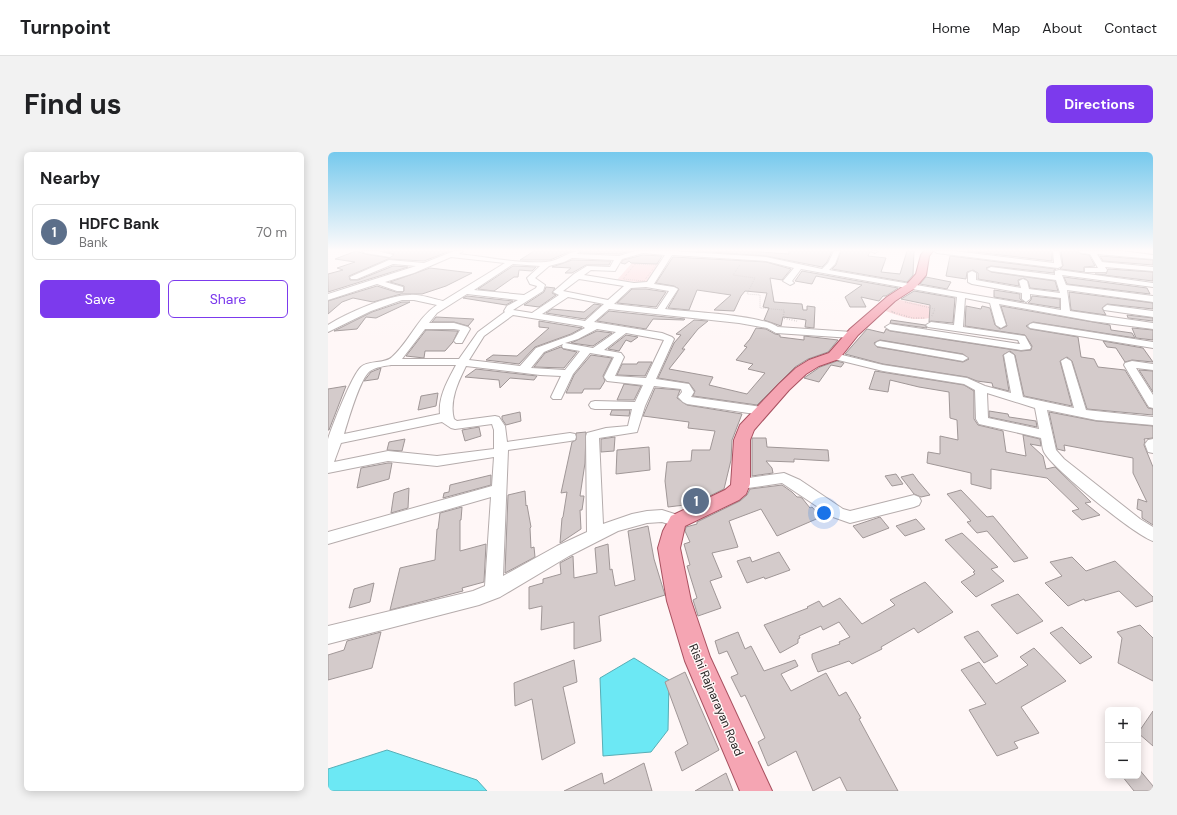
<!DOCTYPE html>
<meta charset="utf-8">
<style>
body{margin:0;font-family:"DM Sans",sans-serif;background:#f2f2f2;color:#202124}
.controls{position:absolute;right:12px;bottom:12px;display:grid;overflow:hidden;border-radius:6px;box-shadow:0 2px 10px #0003}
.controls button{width:36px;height:36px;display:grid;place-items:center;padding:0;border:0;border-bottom:1px solid #e0e0e0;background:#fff;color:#202124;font:20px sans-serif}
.you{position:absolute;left:496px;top:361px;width:14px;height:14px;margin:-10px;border:3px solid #fff;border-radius:50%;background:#1a73e8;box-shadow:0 0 0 6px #1a73e833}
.badge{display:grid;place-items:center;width:26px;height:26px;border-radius:50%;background:#7c3aed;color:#fff;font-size:13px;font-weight:700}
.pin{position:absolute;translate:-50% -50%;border:2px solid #fff;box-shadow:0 1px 4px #0006}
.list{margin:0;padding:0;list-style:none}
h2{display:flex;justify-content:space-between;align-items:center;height:52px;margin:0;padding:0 16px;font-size:17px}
h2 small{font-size:13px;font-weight:400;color:#757577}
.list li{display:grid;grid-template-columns:26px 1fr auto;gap:12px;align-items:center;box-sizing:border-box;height:56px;margin:0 8px 8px;padding:0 8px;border:1px solid #e0e0e0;border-radius:6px}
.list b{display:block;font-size:15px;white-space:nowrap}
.list p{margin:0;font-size:13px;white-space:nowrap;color:#757577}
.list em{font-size:13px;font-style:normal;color:#757577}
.actions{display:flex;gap:8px;padding:12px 16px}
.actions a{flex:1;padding:9px 0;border:1px solid #7c3aed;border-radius:6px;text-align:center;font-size:14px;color:#7c3aed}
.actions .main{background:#7c3aed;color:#fff}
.map{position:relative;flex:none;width:825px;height:639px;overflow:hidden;border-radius:6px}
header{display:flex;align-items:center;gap:24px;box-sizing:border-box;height:56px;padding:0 20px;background:#fff;border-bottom:1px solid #e0e0e0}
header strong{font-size:19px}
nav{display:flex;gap:22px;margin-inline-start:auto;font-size:14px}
.intro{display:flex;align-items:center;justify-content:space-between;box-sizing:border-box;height:96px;padding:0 24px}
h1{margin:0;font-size:28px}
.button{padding:10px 18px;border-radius:6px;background:#7c3aed;color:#fff;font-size:14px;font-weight:700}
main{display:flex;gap:24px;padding:0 24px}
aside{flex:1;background:#fff;border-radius:6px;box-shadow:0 2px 10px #0003}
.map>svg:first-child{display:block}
.green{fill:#fad5d8}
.water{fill:#6ce8f4;stroke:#58aeb6}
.building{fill:#d4cbcb;stroke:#a09797;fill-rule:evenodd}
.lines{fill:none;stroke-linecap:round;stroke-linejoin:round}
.minor-casing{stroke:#b5acac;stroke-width:2}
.major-casing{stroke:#a95160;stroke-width:2}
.path-far1{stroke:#b0aaaa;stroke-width:1;stroke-dasharray:0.5 1.5;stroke-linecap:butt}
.path{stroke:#b0aaaa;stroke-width:1.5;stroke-dasharray:0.5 2;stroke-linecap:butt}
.minor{fill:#fff;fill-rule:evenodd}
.major{fill:#f5a5b3;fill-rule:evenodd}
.labels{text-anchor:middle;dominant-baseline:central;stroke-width:3;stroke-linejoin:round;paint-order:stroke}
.street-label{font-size:12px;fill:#282525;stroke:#fff7f7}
</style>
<header>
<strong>Turnpoint</strong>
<nav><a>Home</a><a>Map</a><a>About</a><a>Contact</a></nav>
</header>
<div class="intro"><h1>Find us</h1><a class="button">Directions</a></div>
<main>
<aside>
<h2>Nearby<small></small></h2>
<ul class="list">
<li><span class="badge" style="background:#5c6f8a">1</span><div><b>HDFC Bank</b><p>Bank</p></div><em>70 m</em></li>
</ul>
<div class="actions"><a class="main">Save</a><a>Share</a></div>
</aside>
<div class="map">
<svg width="825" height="639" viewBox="0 0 825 639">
<rect width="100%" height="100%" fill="#fff7f7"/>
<!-- green -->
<g class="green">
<path d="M304,111L333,112L320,131L289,128Z"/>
<path d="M568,147L611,156L608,164C587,171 575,165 555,158Z"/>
</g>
<!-- water -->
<g class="water">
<path d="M306,506L341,528L340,578L323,600L275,604L272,526Z"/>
<path d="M59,598L149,628L159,639H0V617Z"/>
</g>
<!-- building -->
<g class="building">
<path d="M28,99L37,102L62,106L66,102L56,99H122L96,109L60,107L21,124L22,128H30L65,114L80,115L0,140V122L15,118L9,116L27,110L7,107Z"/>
<path d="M206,99H243L222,108H192Z"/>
<path d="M253,99H302L291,102L252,101Z"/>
<path d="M368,99H419L461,102V99H504L499,110L494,115L438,104Z"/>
<path d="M513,99H542L540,104L558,106L553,120L572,122L579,99H586L585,123L579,130L504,117L508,113Z"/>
<path d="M639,99H724V109Z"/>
<path d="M733,99H749L753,102L761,103L767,114L756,115V120L732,117L735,114Z"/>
<path d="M315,103L334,104L329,112L303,111L301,109L297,112L293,111L295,108Z"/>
<path d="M622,104L728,117L726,118V121L663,114L658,116L663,120L727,129L730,139L702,136L700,129L696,126L690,128L691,134L650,127V121L645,118L639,120L638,127L618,124Z"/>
<path d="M772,104L825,108V113L775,109Z"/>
<path d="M345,105L438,110L463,117L454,128L442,126L446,150L474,152L475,158H479V154L487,155L486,176L477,175L478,168L472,167L455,165L453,174L436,168L441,156L435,155L439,141L417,139L413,144L406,159L386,158L403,143L369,138L361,158L340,156L351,137L346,134L328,131Z"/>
<path d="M244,108L283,109L281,113H258L244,121H237L243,116L224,115Z"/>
<path d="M185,114L208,115L204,119L191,118L190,125H186L166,139L150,137Z"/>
<path d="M102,116L144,121L118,134L94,142H73L45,150L25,146L14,150L0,162V149L49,134L68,140H75L76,139V134L62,130Z"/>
<path d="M780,117L825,120V129L767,122H778Z"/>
<path d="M474,119L570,136L558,144H555L551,149L533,145L538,155H522L517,145L534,133L488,124L484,132L467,129Z"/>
<path d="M598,125L623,130L619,137L592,132Z"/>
<path d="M736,125L819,136L822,142L739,132Z"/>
<path d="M218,135L227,136L224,141L228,143L211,155L196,153L216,140Z"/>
<path d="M304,137H318L338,140L328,155L289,151Z"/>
<path d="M666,138L692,142V147L696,150L666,145Z"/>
<path d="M586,139L627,146L625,171L603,169L601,170L602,153L573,147Z"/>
<path d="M741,140L825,151V157L779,152L774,156L778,163L743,158Z"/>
<path d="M139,144L185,149L178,153L135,146Z"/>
<path d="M704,144L732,147V156L700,151L703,148Z"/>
<path d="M74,150H82L48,166L38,165L29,177L6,179L44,160Z"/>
<path d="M266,152L273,153L257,167L218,161L224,157L256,160Z"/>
<path d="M638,154L653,157L654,154L662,156L667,173L672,177L679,174L673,154L782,173L783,178L804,181L807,186L705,170L698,174L702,177L750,185L753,205L766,207L770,215L797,218L820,256L825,257V263L759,257L744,209L739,205L732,209L744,254L696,244L687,203L682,199L675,203L681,239L665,235L664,231L649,229L639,225L555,212L517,202L539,177L556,181L558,177L562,179L693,199L703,198L704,194L697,183L637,174ZM552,188L635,202L641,207L635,210L549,195L546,191Z"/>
<path d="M281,159L357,167L356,168L325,167L318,177L269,169Z"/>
<path d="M799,163L825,166V169L800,166Z"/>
<path d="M108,165L146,167L140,174L126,170H104Z"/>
<path d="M366,168L380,169L370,177L354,197H357L341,217L385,225L381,233L419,242L437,221L420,217L425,212L408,208L419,195L416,194L422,187L428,176L438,177L447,182L452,183V185L476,188V184L510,188L500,200L480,207L467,215L429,253L365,244L367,239L361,231L330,226L346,191L353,183L348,182Z"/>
<path d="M563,168L597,173L599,176L562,171Z"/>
<path d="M211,169L254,176L243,182L207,195L191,212L158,208L165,203L189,204L221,176L211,175Z"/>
<path d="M804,176L825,178V188L808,186Z"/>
<path d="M98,178L130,179L125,190L117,199H97L96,206L78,204Z"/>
<path d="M269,179L284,181L265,194L243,191Z"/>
<path d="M298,183L310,185L303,190L298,188L291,199L280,197Z"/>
<path d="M775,189L815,196L825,210L804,208L797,210L788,196L779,195Z"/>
<path d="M233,195L235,197L249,200L236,216L206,215L217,201Z"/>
<path d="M263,203L284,206L275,224L277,229L272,237H256L254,241H238L246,223Z"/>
<path d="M509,209L516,211L513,215L503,213L491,230L476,226L492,215Z"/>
<path d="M310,210H324L317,224L289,223L294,212H309Z"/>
<path d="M53,216L50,227L36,229L43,220Z"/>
<path d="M148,217L209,224L206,228L182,226L172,236L171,228L137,225Z"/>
<path d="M811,218L825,219V240Z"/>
<path d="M547,219L636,233L646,239V267L650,273L675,279L678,300L698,304L695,283L712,287L713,294L702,292L715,304L718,317L727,315L763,350L757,351L772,363L754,368L744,359L751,357L719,326L663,317V337L643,332V321L599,311L600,300L612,302V284L630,288L629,268L622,266L621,240L591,235L562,228L560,240L541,237Z"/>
<path d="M296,232L313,234L306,248H289Z"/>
<path d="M18,234L1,278H0V237Z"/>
<path d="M327,236L352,238L349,246L359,253L414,262L404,288L403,308L396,337L365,352L340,355L337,329L339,310L363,309L364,298H382L387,279L360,276L361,270L315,264Z"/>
<path d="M110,241L108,254L90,258L93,244Z"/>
<path d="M284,258H302L301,264L282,263Z"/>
<path d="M661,259L680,262L681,265L708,269L709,275L661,265Z"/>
<path d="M192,260L193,269L178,273L174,267V264Z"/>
<path d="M721,260L768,269L825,274V286L816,287L817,289L816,293L825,315V373L814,366V359L809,357L810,347L819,350L805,321V306L736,293L737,299L729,297Z"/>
<path d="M151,275L153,284L137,289L134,278Z"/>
<path d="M258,280L257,311L252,344H256L254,358H252L253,377L232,391L234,366L235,365L239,340L233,341L244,290L248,288V281Z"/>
<path d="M287,285L286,299L273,300V287Z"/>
<path d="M424,286H438L439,295L500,298L501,309L466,307V310L438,309L444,316L445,321L424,324Z"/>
<path d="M77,287L74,299L59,298L61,290Z"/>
<path d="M321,295L322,318L288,322L289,298Z"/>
<path d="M60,311H64L61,327L29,336L33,316Z"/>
<path d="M568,322L575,332L564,334L557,324Z"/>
<path d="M585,322L590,329L602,343L593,345L586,342L573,325Z"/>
<path d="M163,323V333L115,346L116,341L121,340L122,333Z"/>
<path d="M454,333L464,340L469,345H472L474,346L482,356L484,355L493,365L449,384L433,357L401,369L410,395L384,401L394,425L382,429L393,456L370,464L365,448L369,446L359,414L362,413L356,392L362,390L357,379L358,375L369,372V370L412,349L419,343L422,337Z"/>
<path d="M81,336L80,356L63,361L66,341Z"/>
<path d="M633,338L659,365L665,364L700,406L686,410L659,379L649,381L639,370L643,369L619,342Z"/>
<path d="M197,339L198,354L199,353L203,375L202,376L203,396L206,395L207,405L177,421L180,343Z"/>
<path d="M134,355L133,368H132V399L158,392L156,430L134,436L135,439L62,458L72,416L107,408L109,377H110L112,361Z"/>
<path d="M552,365L561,376L535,386L525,374Z"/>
<path d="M588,367L597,377L577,384L568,374Z"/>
<path d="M320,374L326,407L337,443L271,464L273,489L246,497V470L213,478L214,454L201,457V435L215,431V427L233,422L232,411L245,404L246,426L269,421L267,396L280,392L282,418L284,417L287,434L307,428L300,379Z"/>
<path d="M634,381L670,415L663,417L676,429L648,445L633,430L647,422L645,420L647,419L617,388Z"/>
<path d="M451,400L462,418L437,427L436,425L419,431L409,409L422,405L424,410Z"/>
<path d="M744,405L758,419L787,409L825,445V449L808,455L791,439L757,449L756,447L740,454L717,431L734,424L722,410Z"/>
<path d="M597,430L625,460L590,481L586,476L553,495L554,497L524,512L521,509L490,520L484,506V502L512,492L511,490L522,485L511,470L495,478L493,474L471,484L472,486L470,487V491L452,501L436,473L480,456L479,455L491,449L495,455L512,446L534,472L567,453L562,448Z"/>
<path d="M46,431L42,450L21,456L26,437Z"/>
<path d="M690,442L715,469L689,482L663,453Z"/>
<path d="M812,473L825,486V529L790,511L794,486L789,480Z"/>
<path d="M734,475L764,505L752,512L722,481Z"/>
<path d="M650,479L670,504L656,511L636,485Z"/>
<path d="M53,480L44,516L0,528V503L16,498L19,489Z"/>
<path d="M410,480L417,497L423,494L436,519L467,508L470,514L453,522L463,539L498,521L511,544L518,540L533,566L531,567L570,639H519L512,625L485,639L468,599L440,614L430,590L437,586L417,543L413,545L403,525L410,522L399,499L391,502L387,489Z"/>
<path d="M706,496L738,529L693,555L711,581L686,590L690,596L669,604L641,558L658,552L633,518L651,510L668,532L700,513L692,505Z"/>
<path d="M246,508L249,530L235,535L247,591L214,608L204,547L187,554L186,531Z"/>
<path d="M357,520L391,598L354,619L347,600L360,592L337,530Z"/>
<path d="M825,559V594L810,581Z"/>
<path d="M316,611L324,639H236L274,621L276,632Z"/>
<path d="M810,616L825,634V639H806L794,624H810Z"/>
<path d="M398,621L405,639H367Z"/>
</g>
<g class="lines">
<!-- minor casing -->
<g class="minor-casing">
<g id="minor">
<path d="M34,99H50L65,103L62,105L37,101Z"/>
<path d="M126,99H135L131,102C159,105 190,112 218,110C231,109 240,99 252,99L249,102L291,104L307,99H344L438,105L494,117L500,111L506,99H512L507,112L501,118L733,158V146L702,142V147L698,150L694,147V141L644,132L640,130V121L644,119L648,121V128L693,136L691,129L695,127L699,129L701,137L732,141L728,128L663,119L659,117L663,115L727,123V119L731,118L825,131V135L734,123L738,133L825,144V150L739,138L742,159L825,171V177L764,169L671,152L678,173L673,176L668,173L662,151L637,146L635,175L697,184L703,195L702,197L693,198L562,178L557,175L562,172L692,192L690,188L600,175L598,173L603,170L626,173L629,145L473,117L464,129L466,131L462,133L455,129L466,116L438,109L344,103L326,132L346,135L350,137L337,157C362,160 432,163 450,175L524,180L529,183L524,186L448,181L439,176L411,171L281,157L266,170L334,181L344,185L346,187L328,227L361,232L366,240L363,245L434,255L438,256L440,259L438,262L434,263L359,252L355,250L350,245L354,240L353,237L326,234L317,254L309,280L271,286L275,372L304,362L319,359L334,358L356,365L358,369L356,373L350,375L334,370L319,371L290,379L241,404L172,445L151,453L0,492V474L145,439L157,434L163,345L0,392V380L164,334L166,305L109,314L60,309L0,321C0,312 0,295 0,287C4,274 24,223 33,215C41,208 57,212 64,205C82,189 89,166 109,153L86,148H74L43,159L0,180V173C19,161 60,143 82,143C93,142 105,147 115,149L177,111L123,105L86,121L57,130L75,135V139H69L49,132L0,148V142L88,114L65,112L29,127H23L22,125L61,108L96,111ZM315,101L337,103L319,130L306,131L256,123L263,118L287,119L294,107ZM244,106L286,108L282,115L259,114L246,122L225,140L231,143L204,161L185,158L215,139L217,133L207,126L221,114L236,110ZM185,112L212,114L199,126L202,132L209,134L208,136L196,143L146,138ZM251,127L296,134L280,148L235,139ZM318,135L341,139L329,157L286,152L303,136ZM139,142L190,148L179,154L176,159L177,160L150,180L131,207H74L97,177H126L132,178L126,189L128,191H134L142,177L140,175L126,171H101L109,161ZM240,145L276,152L257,169L214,162ZM185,163L254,174L257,176L244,183L208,196L192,214L141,208L156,184ZM269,177L288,180L265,196L237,191L250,187ZM298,181L336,188L318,226L287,224L296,205L293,201L276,198ZM235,192L234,194L235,196L252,199L237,218L203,216L216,200ZM262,201L286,205L276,225L279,229L315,233L307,250L267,249L263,250L261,253L263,256L267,257H304L300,274L278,276L259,281L258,284L259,380L229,394L175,424L180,298L242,289L247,288L248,285L247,282L242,281L179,290L177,274L171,265L167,264L129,269L126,267C121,249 130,230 138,214L212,223L233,224L223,245L225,247H233L245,222ZM63,213H128C120,228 110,245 112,262L16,282C20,269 32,226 42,219C48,215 57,214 63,213ZM114,270L123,276L127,277L164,272L166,278V297L109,304L60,299L6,310L13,291Z"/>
<path d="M543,99H550L547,101Z"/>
<path d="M606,99H626L726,111L725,99H731L734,114L730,116L609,101Z"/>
<path d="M750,99H794L825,103V107L769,102L774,110L825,115V119L777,115L779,118L778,120H757V116H770L762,102L753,101Z"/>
<path d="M779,153L825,159V165L776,158L775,156Z"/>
<path d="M705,171L825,190V196L702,176L700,174L702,172Z"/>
<path d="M552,189L635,203L640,206L635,209L549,194L547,192L549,190Z"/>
<path d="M681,200L686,203L695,245L746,256L733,209L738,206L743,209L758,258L825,265V273L768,268L719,258L728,298L736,307L812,367L825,375V389C807,383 725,317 716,300C714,296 714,290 713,286L651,272L648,267L647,238L636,232L555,219L502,206L501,204L506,201L555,213L639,226L657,234L683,241L676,203ZM659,241L707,256L711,277L660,266Z"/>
<path d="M804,209L825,212V218L808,216L825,243V256L821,255L819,252L796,213L797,211Z"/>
<path d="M825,287V301L820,300L817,292L820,288Z"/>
<path d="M456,321L472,328L515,357L522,359L586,343L591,345L593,349L591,353L586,355L522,371L505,365L454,331L413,337L408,336L406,332L408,328L413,327Z"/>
</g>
</g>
<!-- major casing -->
<g class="major-casing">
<path id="major" d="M596,99H605L601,104L598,123L587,136L567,149L530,183L511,207L491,214L478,222L461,238L426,278L422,288V332L418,342L411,348L357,374L352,396L363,449L382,505L444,639H412L357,509L339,449L330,396L335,379L343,364L397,338L403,333L406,288L412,273L451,232L468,216L481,208L501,201L522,177L559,145L579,132L588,122L593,103Z"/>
</g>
<!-- path-far1 -->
<g class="path-far1">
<path d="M307,112L328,113L316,129L295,127Z"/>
<path d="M412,113L405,123L427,126L419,142L432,143V156L456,158V161"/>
<path d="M577,150L607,157L605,161"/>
<path d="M563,159L567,161"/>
</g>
<!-- path -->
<g class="path">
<path d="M456,160L455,166L469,169"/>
<path d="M564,160L584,166H597"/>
<path d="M604,164L606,160"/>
</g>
<!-- minor -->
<use href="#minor" class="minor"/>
<!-- major -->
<use href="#major" class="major"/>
</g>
<!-- sky -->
<linearGradient id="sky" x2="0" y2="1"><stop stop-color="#76c9ed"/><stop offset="0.52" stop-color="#fffbfb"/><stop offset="1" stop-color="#fffbfb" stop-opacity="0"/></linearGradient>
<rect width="825" height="189" fill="url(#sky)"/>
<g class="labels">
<!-- street labels -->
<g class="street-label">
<text transform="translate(388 548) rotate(67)">Rishi Rajnarayan Road</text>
</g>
</g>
</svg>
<div class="controls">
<button>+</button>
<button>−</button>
</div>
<div class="you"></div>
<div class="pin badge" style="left:368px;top:349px;background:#5c6f8a">1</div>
</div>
</main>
